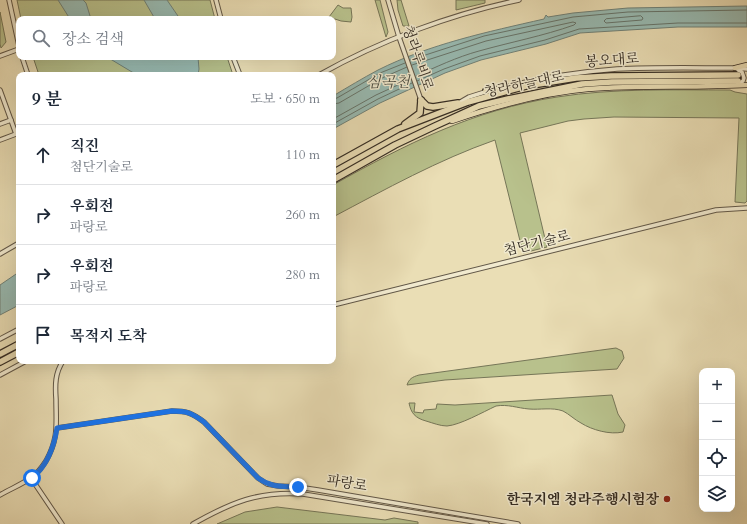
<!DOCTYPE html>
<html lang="ko">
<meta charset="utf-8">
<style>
body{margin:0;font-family:Cardo,"Noto Serif KR",serif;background:#f2f2f3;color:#1f2937}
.controls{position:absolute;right:12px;bottom:12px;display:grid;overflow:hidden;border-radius:8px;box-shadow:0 4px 16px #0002}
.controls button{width:36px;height:36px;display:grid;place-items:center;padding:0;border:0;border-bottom:1px solid #e0e1e3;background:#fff;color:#1f2937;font:20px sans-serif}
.stop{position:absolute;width:12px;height:12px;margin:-9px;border:3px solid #1a73e8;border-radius:50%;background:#fff}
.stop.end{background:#1a73e8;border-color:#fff;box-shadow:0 1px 4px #0008}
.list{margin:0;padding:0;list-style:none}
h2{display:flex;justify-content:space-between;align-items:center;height:52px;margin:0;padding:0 16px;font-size:17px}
h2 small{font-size:13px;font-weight:400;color:#747a83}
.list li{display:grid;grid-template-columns:26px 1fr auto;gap:12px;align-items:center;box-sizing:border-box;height:60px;padding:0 16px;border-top:1px solid #e0e1e3}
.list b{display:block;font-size:15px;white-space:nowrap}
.list p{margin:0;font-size:13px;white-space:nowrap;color:#747a83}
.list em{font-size:13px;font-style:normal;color:#747a83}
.icon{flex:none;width:22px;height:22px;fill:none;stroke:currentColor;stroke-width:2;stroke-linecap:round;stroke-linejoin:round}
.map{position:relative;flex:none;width:747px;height:524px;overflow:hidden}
.search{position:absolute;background:#fff;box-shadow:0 4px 16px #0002;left:16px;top:16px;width:320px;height:44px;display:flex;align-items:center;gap:10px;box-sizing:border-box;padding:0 14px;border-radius:8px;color:#747a83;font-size:15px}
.panel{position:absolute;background:#fff;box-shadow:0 4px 16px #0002;left:16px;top:72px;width:320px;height:292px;border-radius:8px}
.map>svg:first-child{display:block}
.green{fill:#b8c18c;stroke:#767658}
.water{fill:#98bbb3;stroke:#708279}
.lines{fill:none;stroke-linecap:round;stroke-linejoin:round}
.shore{stroke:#66746b;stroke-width:1}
.highway-tunnel{stroke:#c6ba98;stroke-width:5.5;stroke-dasharray:5.5 3;stroke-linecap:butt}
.minor-casing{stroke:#625848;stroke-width:5.5}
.major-casing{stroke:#342c23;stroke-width:6}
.highway-casing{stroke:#342c23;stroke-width:8}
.minor{stroke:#f1eacf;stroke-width:3.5}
.major{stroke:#eadeb5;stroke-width:4.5}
.highway{stroke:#eadeb5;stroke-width:5.5}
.route{stroke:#1a73e8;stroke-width:5}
.poi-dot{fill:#8f2418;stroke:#f1eacf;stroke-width:1.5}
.labels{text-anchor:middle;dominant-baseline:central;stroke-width:3;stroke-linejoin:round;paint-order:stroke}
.street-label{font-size:14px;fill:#342c23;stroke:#f1eacf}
.poi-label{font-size:14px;font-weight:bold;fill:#342c23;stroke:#f1eacf;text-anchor:end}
.water-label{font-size:15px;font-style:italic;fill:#4d5047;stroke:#f1eacf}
</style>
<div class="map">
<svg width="747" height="524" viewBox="0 0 747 524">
<rect width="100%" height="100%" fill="#eadeb5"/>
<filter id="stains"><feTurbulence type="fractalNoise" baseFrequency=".005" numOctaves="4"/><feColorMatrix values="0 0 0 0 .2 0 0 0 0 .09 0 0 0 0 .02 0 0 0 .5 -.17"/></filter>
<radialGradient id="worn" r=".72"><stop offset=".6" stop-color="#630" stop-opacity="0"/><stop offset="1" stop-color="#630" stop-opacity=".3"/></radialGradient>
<!-- green -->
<g class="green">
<path d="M17,0H210L215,19H21Z"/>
<path d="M375,0H380L388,32L386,37Z"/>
<path d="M397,0H401L409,26H403L398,10Z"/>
<path d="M456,0H485V3L456,10Z"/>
<path d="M338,5L343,8H351L352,17L351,22L341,21L329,17Z"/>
<path d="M0,12L6,42L1,48L0,44Z"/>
<path d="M33,57H227L233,75H39Z"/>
<path d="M730,90L735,92L747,94V201L745,203L735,202L739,118L614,117L584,119L568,121L520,133L547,247L523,253L495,140C438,160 386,189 333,217V185C406,144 473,110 557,97C614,88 673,90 730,90Z"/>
<path d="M616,348L622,351L624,358L617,369L445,380L407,385C409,379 412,377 419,375Z"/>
<path d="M612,395L618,414L625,425L623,432C610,435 592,430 581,423C575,420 569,414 563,411C552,407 540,410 529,409C517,408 508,404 496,406C483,412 460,425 447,426C440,426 433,423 426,421C415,418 411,413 409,403H415L414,412L423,413L424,410L436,409L437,404L455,405Z"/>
<path d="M277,507L385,520L394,518L418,522V524H217L245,512Z"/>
</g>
<!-- water -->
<g class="water">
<path d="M58,0H83L86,3L91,19H70Z"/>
<path d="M144,0H167L180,19H155Z"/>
<path d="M747,6V27H678L580,33L546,44L481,60L445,73L380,103L333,129V96C348,87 363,78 378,70C430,44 487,32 544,19L546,15L548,17L573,13L628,8Z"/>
<path d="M107,57H198L199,69L198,75H137Z"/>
<path d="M19,272V305L0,315V285Z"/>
</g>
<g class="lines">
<!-- shore -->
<g class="shore">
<path d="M641,16L643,18L642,20L606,23L604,21L606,19Z"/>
<path d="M410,60L484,36L573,17L628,12L747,10"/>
<path d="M412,65L486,41L573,22L576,23L574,25C543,36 511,42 479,51C457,57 436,67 416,76"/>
<path d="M417,81L444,69L480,56L545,40L579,29L678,23H747"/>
<path d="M333,99L337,98L380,73L405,63"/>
<path d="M333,104L339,103L382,78L407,67"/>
<path d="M333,119L376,95L411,79"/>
<path d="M333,124L378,99L412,83"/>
</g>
<!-- highway-tunnel -->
<path class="highway-tunnel" d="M738,75H747"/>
<!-- minor casing -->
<g class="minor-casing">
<g id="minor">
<path d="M9,0L19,46"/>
<path d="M216,0L221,19"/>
<path d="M388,0L399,37L421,100"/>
<path d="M0,56L19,49"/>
<path d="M22,57L28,75"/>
<path d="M233,57L240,75"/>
<path d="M319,75C379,41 451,14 519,0"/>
<path d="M737,85L743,81L744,78L742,72L738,70"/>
<path d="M500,88C538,78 577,72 617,69C656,67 696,68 735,68L747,69"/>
<path d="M0,90L16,134L0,140"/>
<path d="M457,104L469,97L488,91"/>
<path d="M0,124L11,120"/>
<path d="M0,254L19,243"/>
<path d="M333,305L716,210L747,208"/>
<path d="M0,339L19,329"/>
<path d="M0,375L26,361"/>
<path d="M57,428L172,411C187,411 192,413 204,422L258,478L267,484L278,486L298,487L318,490L518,524"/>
<path d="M31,478L62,524"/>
<path d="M0,495C10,489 23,484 32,477C38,473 42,467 46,461C59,438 56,424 56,399C55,385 55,373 63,361"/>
<path d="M193,524C232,502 258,491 303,494L487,524"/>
</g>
</g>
<!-- major casing -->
<g class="major-casing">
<g id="major">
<path d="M735,68L747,65"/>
<path d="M452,121C496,106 542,93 588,89C641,85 694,88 747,85"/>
</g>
</g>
<!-- highway casing -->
<g class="highway-casing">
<g id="highway">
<path d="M486,91L501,89"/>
<path d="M421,100L427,106L433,107L458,103"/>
<path d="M405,124L420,113L421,100"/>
<path d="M333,165L398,129L468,102L526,86L576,78L611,76L738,75"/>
<path d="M333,180L395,145L435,126L479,106L508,99L582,84L612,82L738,81"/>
<path d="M0,354L19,344"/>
<path d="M0,362L19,352"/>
</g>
</g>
<!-- minor -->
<use href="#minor" class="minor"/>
<!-- major -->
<use href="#major" class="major"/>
<!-- highway -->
<use href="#highway" class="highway"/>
</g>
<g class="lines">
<!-- route -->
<path class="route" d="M32,478C47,466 54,447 57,428L172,411C187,411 192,413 204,422L258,478C272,488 282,486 298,487"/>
</g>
<!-- markers -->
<circle class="poi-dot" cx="667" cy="499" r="4"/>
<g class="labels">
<!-- street labels -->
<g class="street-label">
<text transform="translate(418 58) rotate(71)">청라루비로</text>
<text transform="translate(612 60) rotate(-4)">봉오대로</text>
<text transform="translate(524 84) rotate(-12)">청라하늘대로</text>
<text transform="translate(537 243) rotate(-14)">첨단기술로</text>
<text transform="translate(347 483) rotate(10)">파랑로</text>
</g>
<!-- poi labels -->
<g class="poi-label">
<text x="659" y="499">한국지엠 청라주행시험장</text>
</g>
<!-- water labels -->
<g class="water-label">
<text x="388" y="82">심곡천</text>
</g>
</g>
<rect width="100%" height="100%" filter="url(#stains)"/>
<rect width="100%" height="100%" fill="url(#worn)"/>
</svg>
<div class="controls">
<button>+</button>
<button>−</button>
<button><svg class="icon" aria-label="locate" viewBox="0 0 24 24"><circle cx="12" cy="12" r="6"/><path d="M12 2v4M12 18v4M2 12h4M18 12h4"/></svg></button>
<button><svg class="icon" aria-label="layers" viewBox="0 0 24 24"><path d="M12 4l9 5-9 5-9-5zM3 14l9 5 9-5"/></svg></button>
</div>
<div class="stop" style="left:32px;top:478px"></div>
<div class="stop end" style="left:298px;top:487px"></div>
<div class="search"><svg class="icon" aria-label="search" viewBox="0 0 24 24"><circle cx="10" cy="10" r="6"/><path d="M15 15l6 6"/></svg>장소 검색</div>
<section class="panel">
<h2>9 분<small>도보 · 650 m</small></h2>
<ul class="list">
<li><svg class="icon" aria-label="ahead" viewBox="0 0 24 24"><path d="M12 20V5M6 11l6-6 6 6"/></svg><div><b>직진</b><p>첨단기술로</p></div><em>110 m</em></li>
<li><svg class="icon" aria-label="right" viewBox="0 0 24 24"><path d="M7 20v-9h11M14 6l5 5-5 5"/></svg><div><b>우회전</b><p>파랑로</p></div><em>260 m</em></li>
<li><svg class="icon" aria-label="right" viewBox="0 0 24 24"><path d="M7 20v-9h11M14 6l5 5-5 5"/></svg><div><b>우회전</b><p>파랑로</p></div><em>280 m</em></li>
<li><svg class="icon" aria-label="arrive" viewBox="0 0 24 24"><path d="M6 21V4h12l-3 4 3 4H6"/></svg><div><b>목적지 도착</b></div></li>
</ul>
</section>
</div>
